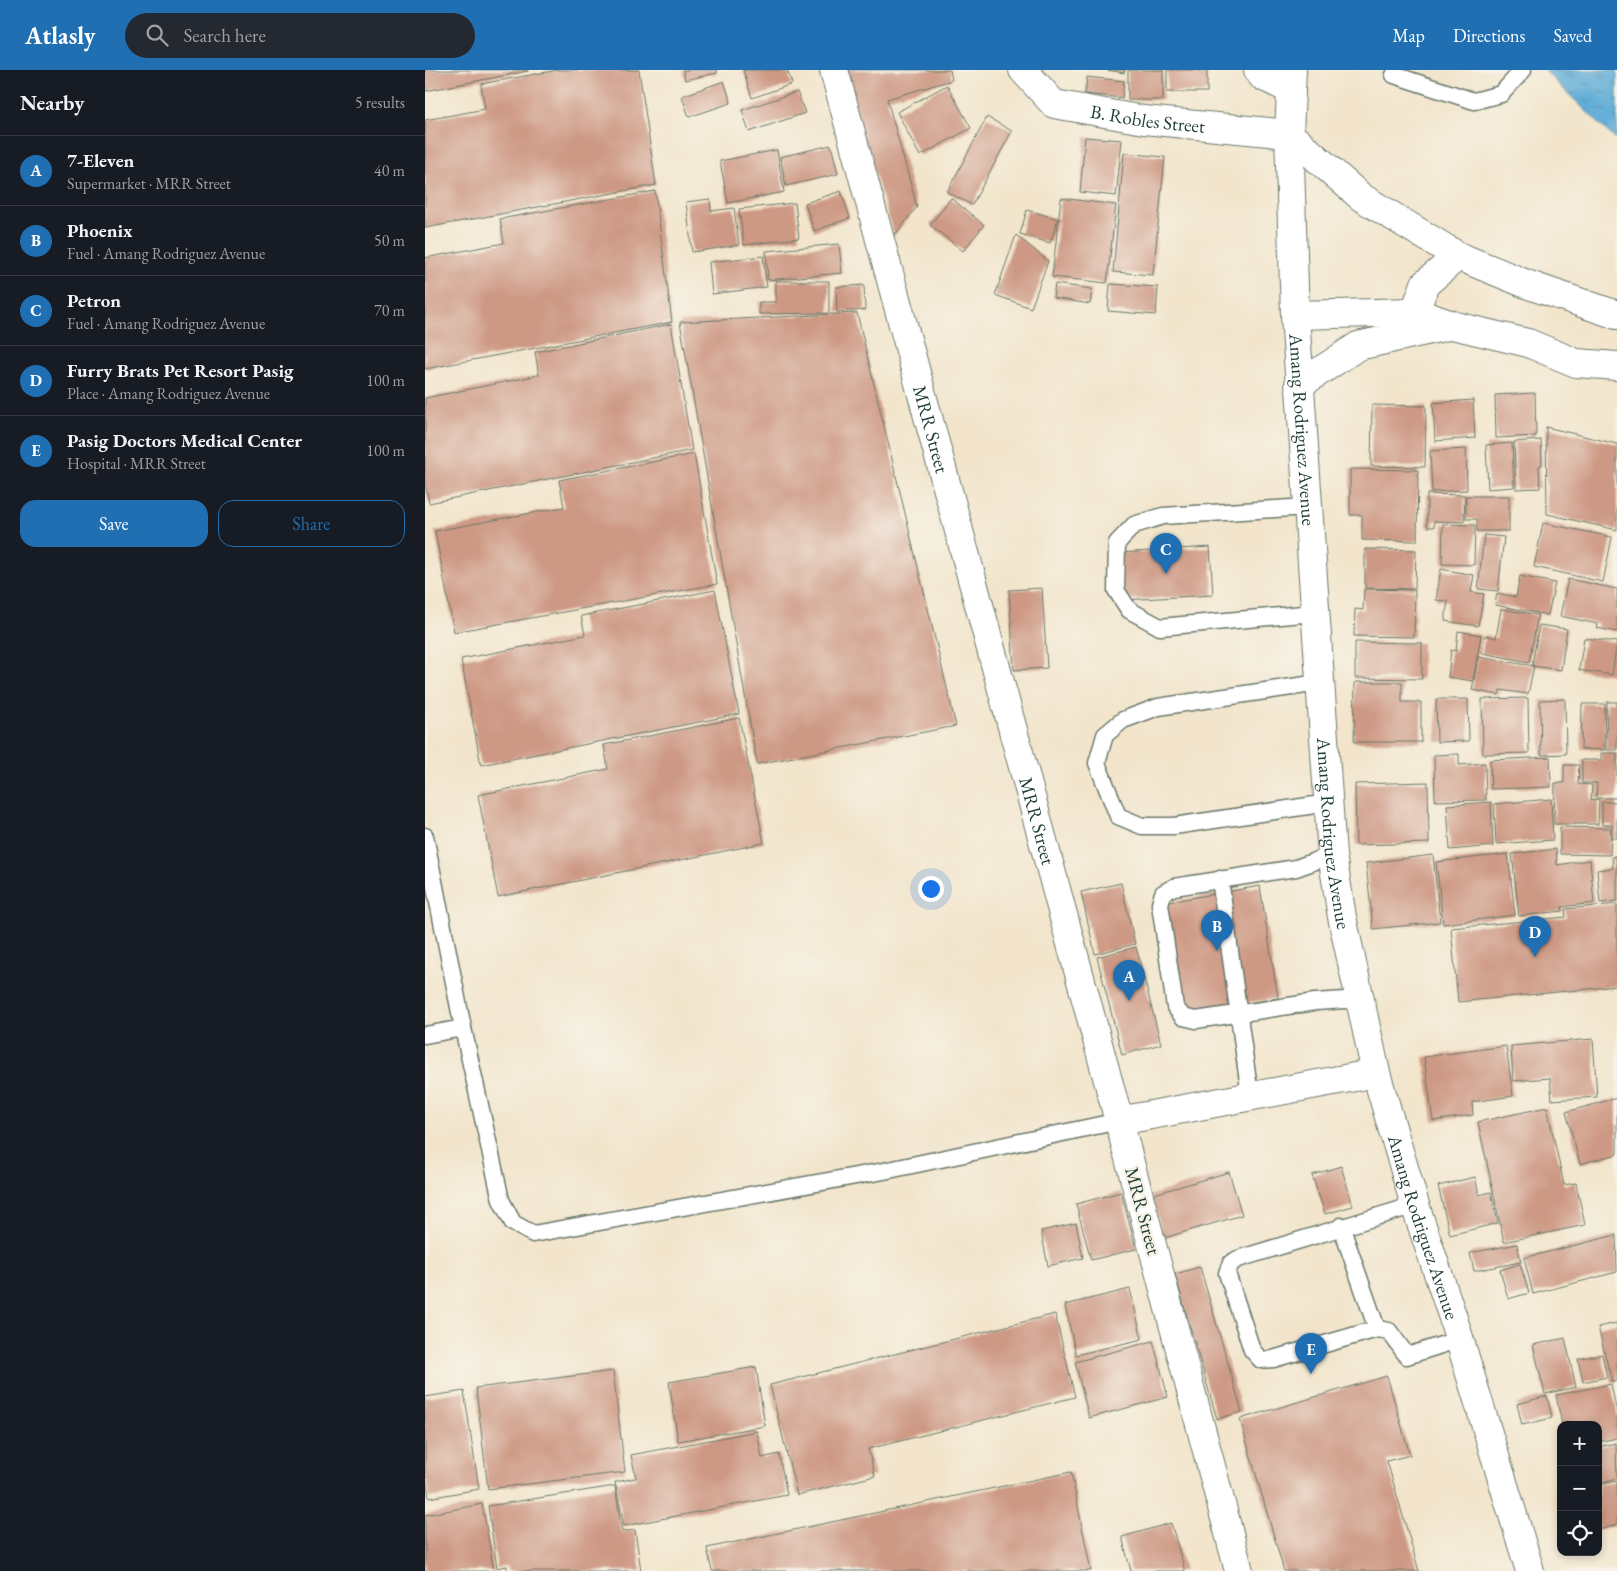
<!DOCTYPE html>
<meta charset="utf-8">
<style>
body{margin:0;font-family:"EB Garamond",serif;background:#242831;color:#f1f3f6}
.controls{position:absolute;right:15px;bottom:15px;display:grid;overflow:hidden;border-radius:10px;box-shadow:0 2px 8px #0003}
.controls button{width:45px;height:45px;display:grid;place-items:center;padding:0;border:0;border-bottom:1px solid #363941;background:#171b24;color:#f1f3f6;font:25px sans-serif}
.you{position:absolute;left:505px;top:818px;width:18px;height:18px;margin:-12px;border:4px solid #fff;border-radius:50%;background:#1a73e8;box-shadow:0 0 0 8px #1a73e833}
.badge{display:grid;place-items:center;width:32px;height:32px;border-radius:50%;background:#1f6fb2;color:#fff;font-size:16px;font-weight:700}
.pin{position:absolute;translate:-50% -41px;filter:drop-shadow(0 1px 2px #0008)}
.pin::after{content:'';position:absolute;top:26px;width:18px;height:15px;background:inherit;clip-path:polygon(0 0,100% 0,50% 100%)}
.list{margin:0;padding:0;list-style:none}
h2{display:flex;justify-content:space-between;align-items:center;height:65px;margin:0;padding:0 20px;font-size:21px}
h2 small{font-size:16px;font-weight:400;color:#9ea1a6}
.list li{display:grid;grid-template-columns:32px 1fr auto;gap:15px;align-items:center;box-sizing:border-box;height:70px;padding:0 20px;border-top:1px solid #363941}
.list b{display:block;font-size:19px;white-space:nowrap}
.list p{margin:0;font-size:16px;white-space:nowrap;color:#9ea1a6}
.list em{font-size:16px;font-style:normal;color:#9ea1a6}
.actions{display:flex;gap:10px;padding:15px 20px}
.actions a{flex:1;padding:11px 0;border:1px solid #1f6fb2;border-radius:15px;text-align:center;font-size:18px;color:#1f6fb2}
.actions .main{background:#1f6fb2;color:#fff}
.icon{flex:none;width:28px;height:28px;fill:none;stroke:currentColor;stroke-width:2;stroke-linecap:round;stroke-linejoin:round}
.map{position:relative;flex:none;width:1192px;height:1501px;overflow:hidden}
header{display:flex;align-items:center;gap:30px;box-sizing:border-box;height:70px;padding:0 25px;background:#1f6fb2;color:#fff}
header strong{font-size:24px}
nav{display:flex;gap:28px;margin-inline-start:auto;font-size:18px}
.search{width:350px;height:45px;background:#242831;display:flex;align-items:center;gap:12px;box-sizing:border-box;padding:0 18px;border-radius:28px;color:#9ea1a6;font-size:19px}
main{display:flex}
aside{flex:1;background:#171b24}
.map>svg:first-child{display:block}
.water{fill:url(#water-ripples);stroke:#3e7486}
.building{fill:#cd9984}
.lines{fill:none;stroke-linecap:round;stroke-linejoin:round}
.service-casing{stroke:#697869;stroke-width:19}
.minor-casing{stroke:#697869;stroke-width:30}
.tertiary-casing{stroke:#697869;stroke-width:30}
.secondary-casing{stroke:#697869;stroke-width:30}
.service{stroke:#fff;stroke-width:16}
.minor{stroke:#fff;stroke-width:28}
.tertiary{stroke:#fff;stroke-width:28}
.secondary{stroke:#fff;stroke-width:28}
.labels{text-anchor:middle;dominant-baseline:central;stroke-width:5;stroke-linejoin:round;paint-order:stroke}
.street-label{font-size:19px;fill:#1f3d34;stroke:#f7f3e8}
</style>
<header>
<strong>Atlasly</strong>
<div class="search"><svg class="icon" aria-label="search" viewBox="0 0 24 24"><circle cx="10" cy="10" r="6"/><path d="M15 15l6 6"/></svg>Search here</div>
<nav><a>Map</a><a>Directions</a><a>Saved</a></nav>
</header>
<main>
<aside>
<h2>Nearby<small>5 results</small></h2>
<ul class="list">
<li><span class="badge">A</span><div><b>7-Eleven</b><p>Supermarket · MRR Street</p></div><em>40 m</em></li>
<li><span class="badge">B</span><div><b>Phoenix</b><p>Fuel · Amang Rodriguez Avenue</p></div><em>50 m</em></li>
<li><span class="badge">C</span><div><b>Petron</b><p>Fuel · Amang Rodriguez Avenue</p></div><em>70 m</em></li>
<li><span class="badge">D</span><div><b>Furry Brats Pet Resort Pasig</b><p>Place · Amang Rodriguez Avenue</p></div><em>100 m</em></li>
<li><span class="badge">E</span><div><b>Pasig Doctors Medical Center</b><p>Hospital · MRR Street</p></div><em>100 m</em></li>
</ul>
<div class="actions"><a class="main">Save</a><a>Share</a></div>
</aside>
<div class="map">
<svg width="1192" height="1501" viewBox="0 0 1192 1501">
<defs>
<pattern id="water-ripples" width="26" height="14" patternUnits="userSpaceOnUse" patternTransform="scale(1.25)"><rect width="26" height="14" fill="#5eacd7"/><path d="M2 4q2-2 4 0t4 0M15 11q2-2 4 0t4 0" fill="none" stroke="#4d8daf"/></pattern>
</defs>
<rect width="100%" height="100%" fill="#f7f3e8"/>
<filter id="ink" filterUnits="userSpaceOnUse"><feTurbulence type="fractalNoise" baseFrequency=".02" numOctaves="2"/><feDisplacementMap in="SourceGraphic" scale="10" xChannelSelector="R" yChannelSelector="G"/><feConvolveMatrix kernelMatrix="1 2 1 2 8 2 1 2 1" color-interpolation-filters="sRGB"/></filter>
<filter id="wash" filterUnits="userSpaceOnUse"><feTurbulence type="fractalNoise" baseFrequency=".0096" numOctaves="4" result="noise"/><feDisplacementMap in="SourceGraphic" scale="20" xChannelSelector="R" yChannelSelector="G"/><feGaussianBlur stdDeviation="1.12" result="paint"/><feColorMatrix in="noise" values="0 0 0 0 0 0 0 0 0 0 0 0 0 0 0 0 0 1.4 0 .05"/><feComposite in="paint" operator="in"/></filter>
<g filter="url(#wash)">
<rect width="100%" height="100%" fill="#f2e5cc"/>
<!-- water -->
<path class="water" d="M1119,0H1192V71Z"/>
<g id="blocks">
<!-- building -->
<g class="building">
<path d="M0,0H103V1L0,21Z"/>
<path d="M133,0H214L231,115L0,158V50L60,39L56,14Z"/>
<path d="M258,0H292V3L260,10Z"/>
<path d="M318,0H362L367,14L327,28Z"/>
<path d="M418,0H525L527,10L462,29L492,137L469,166Z"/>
<path d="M682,0H700L699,3Z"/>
<rect x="703" y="0" width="35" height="30"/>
<rect x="742" y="0" width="40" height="22"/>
<path d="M662,7L699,11L697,28L660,24Z"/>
<path d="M299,11L306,33L264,47L257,26Z"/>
<path d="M522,15L546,58L495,86L472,42Z"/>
<path d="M372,22L380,43L324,62L317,40Z"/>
<path d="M562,47L587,61L547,135L522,122Z"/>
<path d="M660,67L697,70L691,126L655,122Z"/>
<path d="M406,75L413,104L361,116L355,87Z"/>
<path d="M352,80L359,122L303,133L295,91Z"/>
<path d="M699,83L740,87L728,205L688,202Z"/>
<path d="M230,121L247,252L0,299V188L79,173L75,149Z"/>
<path d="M416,121L425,148L389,161L380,133Z"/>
<path d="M526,128L559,155L538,181L505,155Z"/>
<path d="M636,128L691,135L682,213L627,207Z"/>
<path d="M285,129L286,141L309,138L314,175L267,182L261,132Z"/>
<path d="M370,133L374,168L319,175L314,139Z"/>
<path d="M602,140L633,149L625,173L595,164Z"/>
<path d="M591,165L623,191L606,238L570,225Z"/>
<path d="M414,174L417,203L343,210L341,181Z"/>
<path d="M338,186L342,217L287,224L284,192Z"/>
<path d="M351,211H404V243L334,244V232H351Z"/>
<path d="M630,214L667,219L665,234L628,228Z"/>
<path d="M685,214L733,217L731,245L683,241Z"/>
<path d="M439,215L440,240L412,242L411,217Z"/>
<path d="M432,243L531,656L332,694L255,252Z"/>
<path d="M246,254L267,380L4,433L0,413V328L114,305L110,282Z"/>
<path d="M1110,323L1111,366L1071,368L1070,325Z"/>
<path d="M1048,330L1050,368L1010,371L1008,333Z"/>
<path d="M947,335L1001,336L1000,397L946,396Z"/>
<path d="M1121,357L1192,374V460L1122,444Z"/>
<path d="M1116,370L1117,395L1114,396L1115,418L1091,419L1089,372Z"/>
<path d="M1087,373L1089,417L1063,419L1061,375Z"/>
<path d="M1041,379L1042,420L1007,422L1005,381Z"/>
<path d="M269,384L292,514L29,562L10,461L139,437L134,410Z"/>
<path d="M925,399L993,400L992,471L937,470V445H925Z"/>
<path d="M1002,424L1040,425L1039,452L1009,451V457H1002Z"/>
<path d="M1041,426H1084V461H1052V449H1041Z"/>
<path d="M1118,453L1187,467L1178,512L1109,497Z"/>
<path d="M1018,454L1050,455L1049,495L1017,494Z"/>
<path d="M1059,465L1079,467L1073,521L1053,519Z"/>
<path d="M785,477L788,525L698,530L695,483Z"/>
<path d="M940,479L991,480L990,519L940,518Z"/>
<path d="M1016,499L1049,505L1046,522L1059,524L1053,556L1020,551L1023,531L1011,530Z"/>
<path d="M1095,506L1130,513L1123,545L1070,535L1072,523L1091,527Z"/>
<path d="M1143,509L1192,519V562L1172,558L1173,554L1135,546Z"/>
<path d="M617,518L622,598L589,600L584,520Z"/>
<path d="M939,519L990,520L989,567L929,566L930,539L938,540Z"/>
<path d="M290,520L314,644L56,695L36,589L160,565L156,546Z"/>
<path d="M1076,539L1113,545L1104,592L1057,583L1060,565L1071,568Z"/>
<path d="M1114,555L1142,559L1136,600L1107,596Z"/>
<path d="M1033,561L1056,565L1048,611L1023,607L1026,580L1031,581Z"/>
<path d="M1159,568L1192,572L1187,605L1154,600Z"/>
<path d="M930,572L997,573V609L930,608Z"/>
<path d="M1053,587L1109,596L1103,624L1075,620L1074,625L1047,620Z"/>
<path d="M930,612H977V632H996V672H929Z"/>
<path d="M1103,628L1104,683L1058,684L1057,629Z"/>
<path d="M1011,629H1043L1044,671L1012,672Z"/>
<path d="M1140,629L1141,684L1116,685L1115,630Z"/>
<path d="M1182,632H1192V680H1181Z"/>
<path d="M1157,634H1180L1179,680L1156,679Z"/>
<path d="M314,648L339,773L73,827L53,725L183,699L179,675Z"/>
<path d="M1176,683H1192V728H1171L1172,713H1157V690H1176Z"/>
<path d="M1034,684V695L1060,693L1061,730L1010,731L1009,685Z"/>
<path d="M1125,687L1126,717L1066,719L1065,690Z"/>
<path d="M1139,695H1154L1153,714L1167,715L1166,730L1174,729L1173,754H1129L1130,713H1139Z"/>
<path d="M1003,712L1004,773L931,775L930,714Z"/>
<path d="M1126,729L1128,770L1071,774L1069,734Z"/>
<path d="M1066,732L1068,776L1025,780L1022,735Z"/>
<path d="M1177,732H1192V768H1186L1187,755H1177Z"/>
<path d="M1135,757L1186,758L1185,785L1135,784Z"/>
<path d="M1131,779L1132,795L1165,790L1169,833L1137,837L1138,841L1094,846L1087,784Z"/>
<path d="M1083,784L1090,845L1018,854L1011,792Z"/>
<path d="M1008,785L1015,852L948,859L941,793Z"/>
<path d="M1192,786V831L1175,833L1172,800L1188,798L1187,787Z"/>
<path d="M696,813L710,874L670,884L656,822Z"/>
<path d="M835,816L853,928L749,945L731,834Z"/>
<path d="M1192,834V916L1033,932L1026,858L1141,847L1140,839Z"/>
<path d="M711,877L736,974L697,985L672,887Z"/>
<path d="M1168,969L1172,1027L1127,1030L1125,1008L1088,1011L1086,976Z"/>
<path d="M1081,976L1088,1026L1047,1032L1048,1045L1008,1051L999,987Z"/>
<path d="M1192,1028V1084L1155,1094L1141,1042Z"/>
<path d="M1122,1037L1139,1115L1151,1113L1160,1155L1079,1172L1053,1052Z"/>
<path d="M916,1096L928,1136L900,1144L887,1105Z"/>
<path d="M804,1102L817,1145L739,1168L726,1125Z"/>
<path d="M1050,1107L1054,1125L1066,1122L1073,1153L1025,1165L1013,1116Z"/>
<path d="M696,1122L711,1179L666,1190L651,1134Z"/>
<path d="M651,1153L658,1188L623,1196L616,1161Z"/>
<path d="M1191,1165L1192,1202L1108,1224L1099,1188Z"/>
<path d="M1092,1174L1096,1192L1049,1201L1045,1183Z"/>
<path d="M1095,1194L1104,1223L1083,1229L1075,1200Z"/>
<path d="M775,1197L817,1342L792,1349L750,1204Z"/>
<path d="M705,1219L717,1269L651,1285L640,1235Z"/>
<path d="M630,1244L650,1327L443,1379L450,1406L372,1425L345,1315Z"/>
<path d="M1192,1253V1311L1187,1312L1173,1257Z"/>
<path d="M1140,1268L1151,1317L1120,1324L1108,1275Z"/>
<path d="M728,1271L743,1327L664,1348L650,1292Z"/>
<path d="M1177,1284L1182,1307L1158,1312L1153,1289Z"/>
<path d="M331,1297L340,1356L253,1371L244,1312Z"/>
<path d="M188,1301L200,1402L63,1419L51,1318Z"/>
<path d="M962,1306L985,1385L962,1391L994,1501H859L815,1349Z"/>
<path d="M1186,1314L1192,1343V1368L1173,1372V1355H1137L1131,1325Z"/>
<path d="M39,1321L54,1419L4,1428L0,1400V1327Z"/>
<path d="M1122,1326L1127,1348L1097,1355L1092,1334Z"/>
<path d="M332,1361L337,1388L354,1384L362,1425L199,1456L190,1412L211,1408L206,1385Z"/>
<path d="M1191,1373L1192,1408L1173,1413V1377Z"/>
<path d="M646,1402L666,1501H287L282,1478Z"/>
<path d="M1192,1411V1455L1173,1460V1415Z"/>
<path d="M190,1416L197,1462L210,1460L216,1501H82V1496L72,1498L63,1436Z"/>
<path d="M57,1434L69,1501H0V1445Z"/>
<path d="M746,1453L760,1501H706L697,1467Z"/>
</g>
</g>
</g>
<g filter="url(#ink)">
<use href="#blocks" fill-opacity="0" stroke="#697869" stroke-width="1"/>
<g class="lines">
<!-- service casing -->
<g class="service-casing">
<g id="service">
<path d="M969,5L1049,31L1076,24L1098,0"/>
<path d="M882,437L738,446L709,455L692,473L691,520L704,540L735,557L889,543"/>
<path d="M894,613L733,637L698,650L680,665L672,693L693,746L717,756H749L903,733"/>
<path d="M0,766L38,958L76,1130L88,1153L108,1164L459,1101L694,1051"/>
<path d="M907,785L871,798L749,817L738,823L735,834L750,937L758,947L771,950L890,932L935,929"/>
<path d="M795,809L825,1026"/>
<path d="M0,965L38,958"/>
<path d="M916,1156L952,1259L848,1289L836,1290L827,1280L802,1203L806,1193L813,1189L990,1135"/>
<path d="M952,1259L964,1261L982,1286L1035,1269"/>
</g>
</g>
<!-- minor casing -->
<g class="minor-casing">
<g id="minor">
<path id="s1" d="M409,0L694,1051"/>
<path id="s2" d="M598,0L629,34L719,50L864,64"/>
</g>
</g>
<!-- tertiary casing -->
<g class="tertiary-casing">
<g id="tertiary">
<path d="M864,64L936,127L1033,186L1104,215L1192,245"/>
<path d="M990,242L1000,214L1033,186"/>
<path d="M870,245L990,242L1027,255"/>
<path d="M874,315L933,276L1027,255L1103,273L1151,293L1192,296"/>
<path d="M814,1501L694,1051L951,1003"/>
</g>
</g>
<!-- secondary casing -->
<g class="secondary-casing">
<g id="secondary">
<path d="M833,0L837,6L866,20"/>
<path id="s3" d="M867,0L864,64L870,245L907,785L917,847L951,1003L990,1135L1028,1248L1105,1501"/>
</g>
</g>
<!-- service -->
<use href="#service" class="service"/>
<!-- minor -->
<use href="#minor" class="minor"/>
<!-- tertiary -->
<use href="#tertiary" class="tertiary"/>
<!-- secondary -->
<use href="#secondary" class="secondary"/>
</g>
</g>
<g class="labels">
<!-- street labels -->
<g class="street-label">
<text stroke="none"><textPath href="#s2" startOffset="141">B. Robles Street</textPath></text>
<text stroke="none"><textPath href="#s1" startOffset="372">MRR Street</textPath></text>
<text stroke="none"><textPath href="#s3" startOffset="360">Amang Rodriguez Avenue</textPath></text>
<text stroke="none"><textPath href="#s1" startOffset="778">MRR Street</textPath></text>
<text stroke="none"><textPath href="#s3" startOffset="765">Amang Rodriguez Avenue</textPath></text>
<text transform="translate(718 1141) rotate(75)">MRR Street</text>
<text stroke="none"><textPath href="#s3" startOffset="1170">Amang Rodriguez Avenue</textPath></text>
</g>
</g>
</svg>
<div class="controls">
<button>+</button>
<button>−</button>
<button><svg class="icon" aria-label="locate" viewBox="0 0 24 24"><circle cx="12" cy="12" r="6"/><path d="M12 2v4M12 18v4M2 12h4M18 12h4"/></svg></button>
</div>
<div class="you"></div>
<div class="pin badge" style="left:704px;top:931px">A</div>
<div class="pin badge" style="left:792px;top:881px">B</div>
<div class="pin badge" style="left:741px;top:504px">C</div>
<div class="pin badge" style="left:1110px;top:887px">D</div>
<div class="pin badge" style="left:886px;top:1304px">E</div>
</div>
</main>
